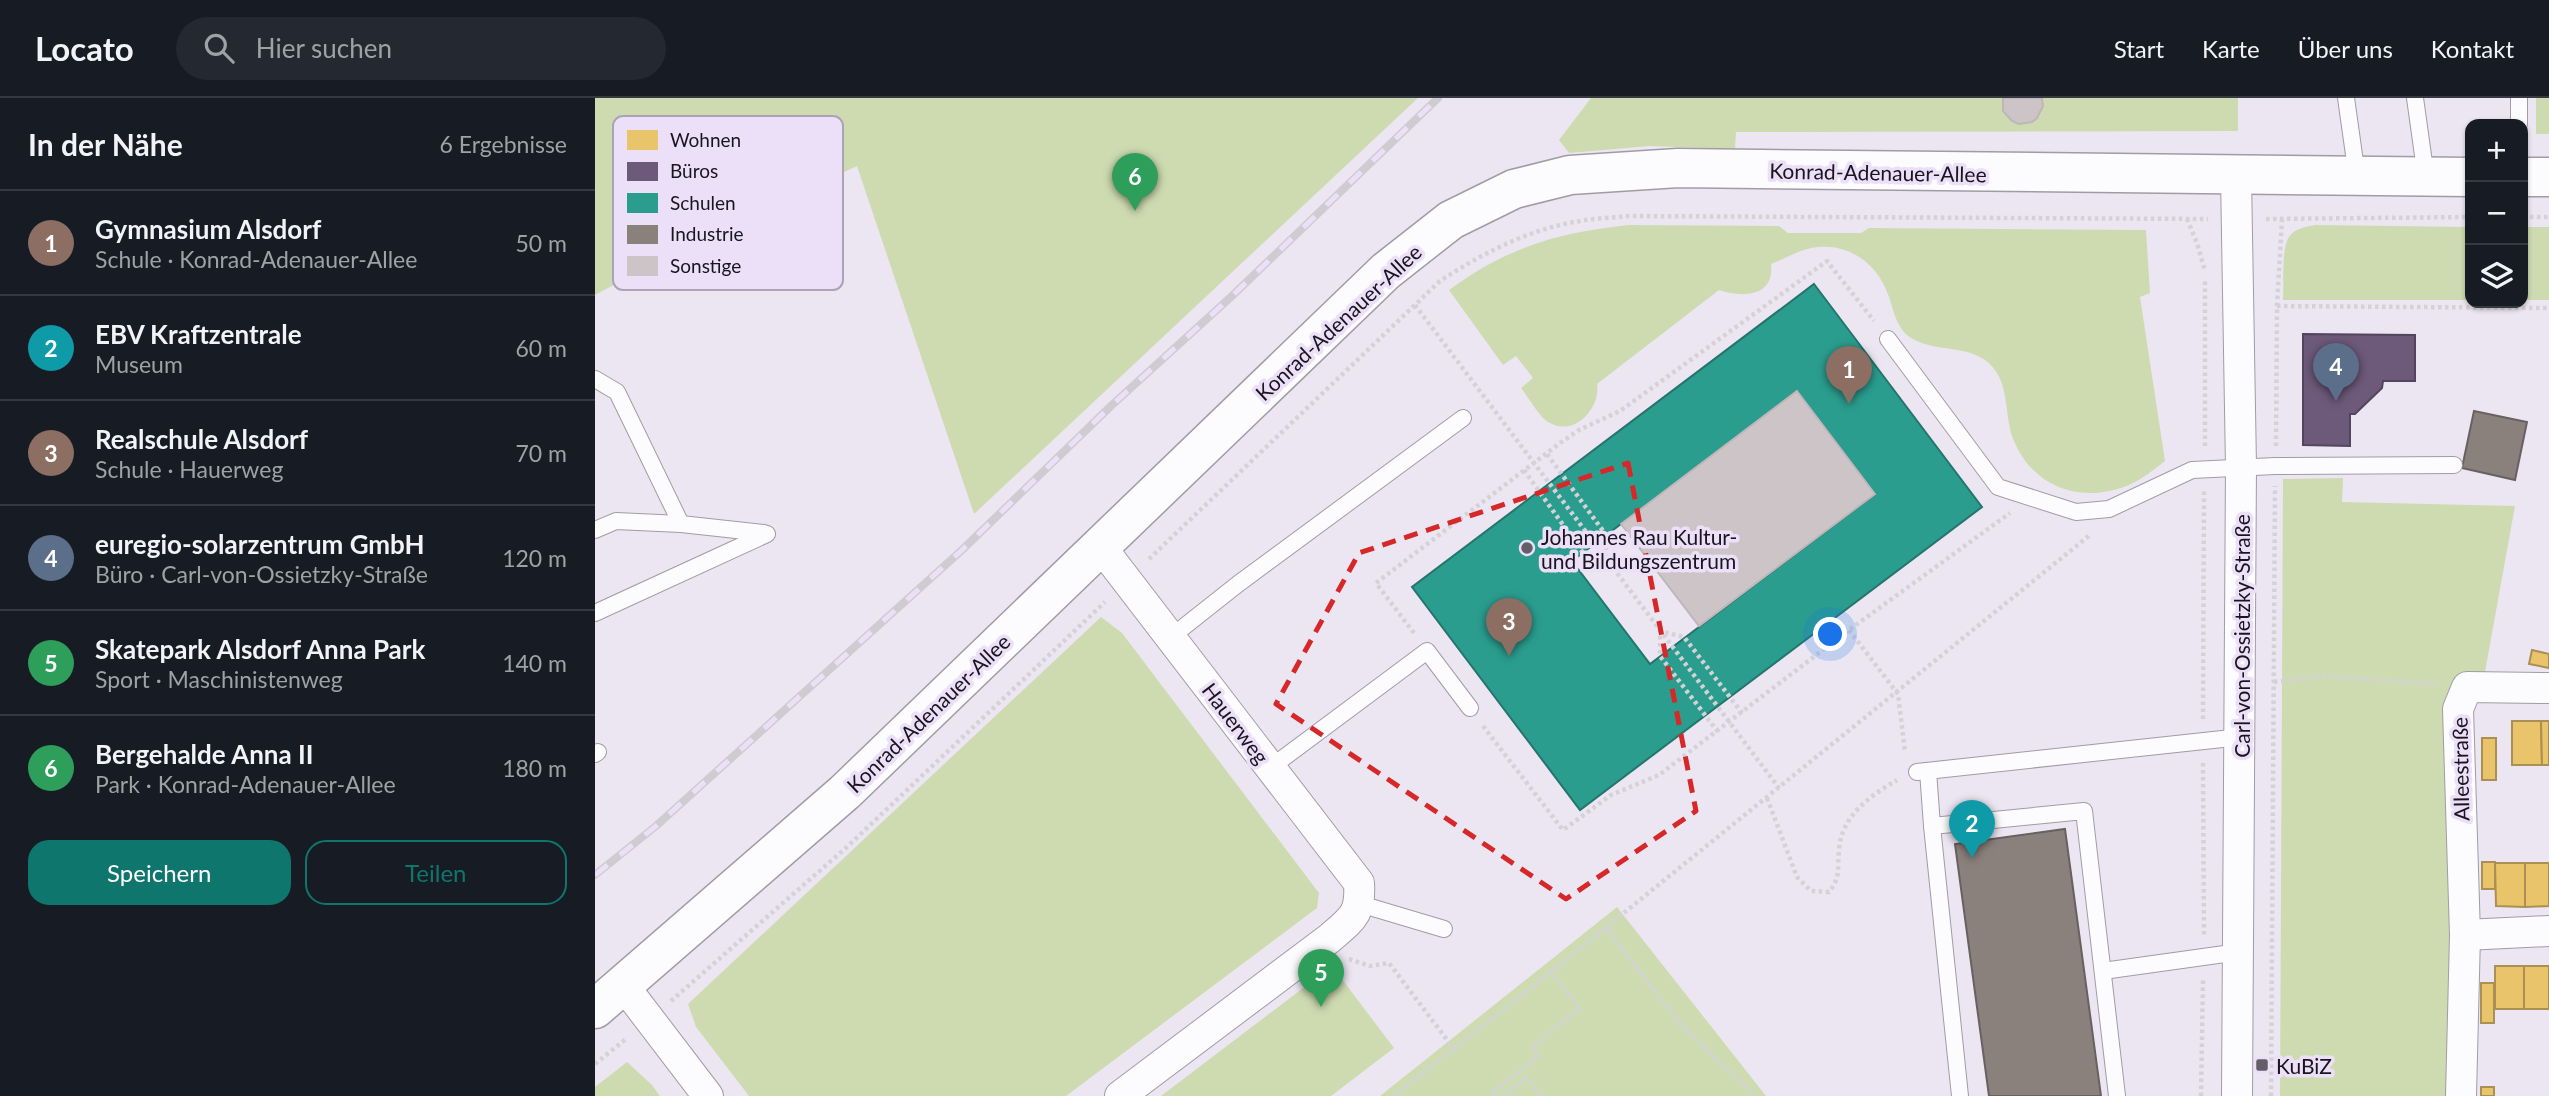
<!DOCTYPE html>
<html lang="de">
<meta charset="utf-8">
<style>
body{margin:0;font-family:Lato,sans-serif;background:#242831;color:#f1f3f6}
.controls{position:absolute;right:21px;top:21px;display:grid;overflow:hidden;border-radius:14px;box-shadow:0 2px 5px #0004}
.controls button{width:63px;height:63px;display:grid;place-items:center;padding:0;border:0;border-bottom:2px solid #363941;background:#171b24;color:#f1f3f6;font:35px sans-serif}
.you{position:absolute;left:1236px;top:537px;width:24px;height:24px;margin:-18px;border:5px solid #fff;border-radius:50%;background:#1a73e8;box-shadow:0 0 0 10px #1a73e833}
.badge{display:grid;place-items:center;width:46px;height:46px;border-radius:50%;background:#0f766e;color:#fff;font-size:23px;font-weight:700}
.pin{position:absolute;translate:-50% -58px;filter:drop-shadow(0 2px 4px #0008)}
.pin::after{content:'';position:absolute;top:37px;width:24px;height:21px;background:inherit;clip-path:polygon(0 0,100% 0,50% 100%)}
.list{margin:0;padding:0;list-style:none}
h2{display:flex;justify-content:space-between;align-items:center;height:91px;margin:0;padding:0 28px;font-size:30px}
h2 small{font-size:23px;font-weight:400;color:#9ea1a6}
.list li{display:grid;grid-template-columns:46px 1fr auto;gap:21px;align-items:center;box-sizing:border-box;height:105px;padding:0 28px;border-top:2px solid #363941}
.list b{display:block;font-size:26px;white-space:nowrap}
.list p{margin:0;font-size:23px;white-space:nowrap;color:#9ea1a6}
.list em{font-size:23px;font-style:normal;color:#9ea1a6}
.actions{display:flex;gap:14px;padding:21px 28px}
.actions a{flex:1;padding:16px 0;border:2px solid #0f766e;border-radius:21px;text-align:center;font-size:24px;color:#0f766e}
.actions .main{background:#0f766e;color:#fff}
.icon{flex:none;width:38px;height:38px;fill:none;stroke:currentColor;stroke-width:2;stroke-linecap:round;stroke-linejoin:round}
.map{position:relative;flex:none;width:1954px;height:998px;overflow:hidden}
header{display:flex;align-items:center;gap:42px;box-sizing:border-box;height:98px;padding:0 35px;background:#171b24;border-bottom:2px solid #363941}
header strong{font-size:33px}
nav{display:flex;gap:38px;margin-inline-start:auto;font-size:24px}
.search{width:490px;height:63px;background:#242831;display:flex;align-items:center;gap:18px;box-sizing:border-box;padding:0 24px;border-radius:38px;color:#9ea1a6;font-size:26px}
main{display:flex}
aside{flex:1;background:#171b24}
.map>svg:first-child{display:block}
.green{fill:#cedbb1}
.homes{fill:#e9c46a;stroke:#ab9053;stroke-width:2}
.offices{fill:#6d597a;stroke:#54455e;stroke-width:2}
.schools{fill:#2a9d8f;stroke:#25746d;stroke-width:2;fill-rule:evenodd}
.industry{fill:#8a817c;stroke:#686160;stroke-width:2}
.building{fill:#ccc4c7;stroke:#beb7ba;stroke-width:2}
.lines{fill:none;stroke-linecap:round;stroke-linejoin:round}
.service-casing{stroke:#a09ca5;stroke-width:18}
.minor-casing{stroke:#a09ca5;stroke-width:32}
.tertiary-casing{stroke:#a09ca5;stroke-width:41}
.path{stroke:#d3d2d6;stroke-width:4.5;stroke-dasharray:3.5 3.5;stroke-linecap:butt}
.service{stroke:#fcfbfd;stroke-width:16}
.minor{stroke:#fcfbfd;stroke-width:30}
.tertiary{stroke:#fcfbfd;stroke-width:38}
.rail-casing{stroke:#ceccd0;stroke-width:8}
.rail{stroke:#ebe0f8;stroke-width:5;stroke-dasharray:16;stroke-linecap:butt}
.marked{fill:none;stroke:#d62828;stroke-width:5;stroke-dasharray:14 9;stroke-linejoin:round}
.poi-dot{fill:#635e68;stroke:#ebe0f8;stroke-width:2.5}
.labels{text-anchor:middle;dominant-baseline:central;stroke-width:7;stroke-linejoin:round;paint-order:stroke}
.street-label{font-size:21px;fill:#19151e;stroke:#ebe0f8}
.poi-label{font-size:21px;fill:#19151e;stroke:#ebe0f8;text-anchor:start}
.key{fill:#ebe0f8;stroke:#aca3b7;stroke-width:2}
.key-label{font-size:19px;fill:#19151e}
</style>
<header>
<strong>Locato</strong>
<div class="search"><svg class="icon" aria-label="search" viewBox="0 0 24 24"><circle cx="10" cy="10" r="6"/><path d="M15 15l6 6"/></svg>Hier suchen</div>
<nav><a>Start</a><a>Karte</a><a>Über uns</a><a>Kontakt</a></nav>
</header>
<main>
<aside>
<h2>In der Nähe<small>6 Ergebnisse</small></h2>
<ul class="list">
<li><span class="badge" style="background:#8d6e63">1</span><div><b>Gymnasium Alsdorf</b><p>Schule · Konrad-Adenauer-Allee</p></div><em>50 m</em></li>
<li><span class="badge" style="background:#0f9aa8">2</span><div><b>EBV Kraftzentrale</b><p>Museum</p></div><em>60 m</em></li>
<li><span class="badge" style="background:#8d6e63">3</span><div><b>Realschule Alsdorf</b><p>Schule · Hauerweg</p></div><em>70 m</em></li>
<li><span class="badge" style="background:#5c6f8a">4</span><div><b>euregio-solarzentrum GmbH</b><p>Büro · Carl-von-Ossietzky-Straße</p></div><em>120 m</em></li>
<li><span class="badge" style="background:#2e9e5b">5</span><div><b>Skatepark Alsdorf Anna Park</b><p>Sport · Maschinistenweg</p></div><em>140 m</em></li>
<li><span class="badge" style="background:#2e9e5b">6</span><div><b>Bergehalde Anna II</b><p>Park · Konrad-Adenauer-Allee</p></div><em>180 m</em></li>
</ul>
<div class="actions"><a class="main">Speichern</a><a>Teilen</a></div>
</aside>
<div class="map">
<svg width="1954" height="998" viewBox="0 0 1954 998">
<rect width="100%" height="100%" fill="#ece6f2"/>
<!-- green -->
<g class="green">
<path d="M0,0H823L379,416L262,68L83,152L0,197Z"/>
<path d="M996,0H1643V33L1141,34L1140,51L1055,48L974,55L964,42Z"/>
<rect x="1941" y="0" width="13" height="36"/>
<path d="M1034,127L1184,128L1193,135H1266L1274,130L1551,132L1555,195L1545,199L1570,363C1555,375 1538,388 1519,392C1476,403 1436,384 1419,343C1410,322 1414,295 1402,275C1382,243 1344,257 1316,240C1302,231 1299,214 1294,199C1283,165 1252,143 1216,150C1203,153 1189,161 1176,166C1180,199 1147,200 1124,192L1002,286C1006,310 979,340 953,324C943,317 934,300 926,290L938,280L921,258L908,267L854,192C913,149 961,135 1034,127Z"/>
<path d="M1720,127L1875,129V202H1688C1689,186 1686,151 1694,139C1700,130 1711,129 1720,127Z"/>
<rect x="1928" y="129" width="26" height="73"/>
<path d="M1748,380L1747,404L1920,408L1890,574L1865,577L1854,600L1855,998H1685L1688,381Z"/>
<path d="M506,519L527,535L724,795L722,810L471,998H154L101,929L93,906Z"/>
<path d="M1022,809L1171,998H785Z"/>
<path d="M737,868L799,950L736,998H566Z"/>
<path d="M32,964L57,987L65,998H0V989Z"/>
</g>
<!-- homes -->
<g class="homes">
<path d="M1937,552L1954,556V570L1934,566Z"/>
<path d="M1917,623H1946L1947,667H1917Z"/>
<path d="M1946,623H1954V667H1947Z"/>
<rect x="1887" y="640" width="14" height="42"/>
<rect x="1887" y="764" width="13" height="27"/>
<path d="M1900,765H1930V809L1901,808Z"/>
<path d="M1930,765H1954V808L1930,809Z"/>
<rect x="1900" y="868" width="29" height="43"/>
<rect x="1929" y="868" width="25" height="43"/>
<rect x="1886" y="885" width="13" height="40"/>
<rect x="1886" y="989" width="13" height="9"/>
</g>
<!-- offices -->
<path class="offices" d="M1708,236L1820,237V283H1788L1787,290L1760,316H1755V348L1708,347Z"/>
<!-- schools -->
<path class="schools" d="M1219,186L1387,409L985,712L817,489ZM1202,293L1280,396L1055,566L977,463Z"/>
<!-- industry -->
<g class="industry">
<path d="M1879,313L1932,324L1920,382L1867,370Z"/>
<path d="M1470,731L1506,998H1394L1360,746Z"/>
</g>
<!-- building -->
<g class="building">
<path d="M1408,0H1447L1448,8L1442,20L1437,24L1424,26L1417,23L1408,13Z"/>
<path d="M1202,293L1280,396L1104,528L1026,426Z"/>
</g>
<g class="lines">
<!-- service casing -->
<g class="service-casing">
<g id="service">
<path d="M1751,0L1762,78"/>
<path d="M1820,0L1831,79"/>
<path d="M1924,0V26"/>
<path d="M1293,241L1403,389L1481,414L1514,411L1597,372L1680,368L1859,367"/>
<path d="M0,281L22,294L86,426"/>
<path d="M0,432L21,423L86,426L169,435"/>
<path d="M0,515L172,436"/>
<path d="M576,539L643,486L868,320"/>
<path d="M0,656L3,654"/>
<path d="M675,670L832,553L875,610"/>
<path d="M1333,673L1337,728"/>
<path d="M1322,674L1646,639"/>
<path d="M765,806L849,831"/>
<path d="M1508,873L1644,854"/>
<path d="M1365,998L1337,728L1489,713L1522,998"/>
</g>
</g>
<!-- minor casing -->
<g class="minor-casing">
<g id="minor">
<path d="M1641,78L1646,369L1642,998"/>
<path d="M506,449L764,785C766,816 758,820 735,840L525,998"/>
<path d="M1870,837L1954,833"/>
<path d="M29,888L113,998"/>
<path d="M1866,998L1870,837L1863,611L1872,589L1954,590"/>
</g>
</g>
<!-- tertiary casing -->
<g class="tertiary-casing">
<g id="tertiary">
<path d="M1928,79H1954"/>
<path d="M0,911L250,694L791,173L856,122L919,91L975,77L1083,70L1875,79"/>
</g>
</g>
<!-- path -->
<g class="path">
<path d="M1928,119H1954"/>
<path d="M1592,121L1602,145L1610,173"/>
<path d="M1671,121L1875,119"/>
<path d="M820,207L1184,690"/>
<path d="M1682,208L1954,210"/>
<path d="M1610,348V182"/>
<path d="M1681,348L1682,208L1687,121"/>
<path d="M929,372L988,455L1011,460V437L952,356"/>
<path d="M554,461L845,183C888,155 934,131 985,123C1001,120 1018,120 1034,118L1613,121"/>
<path d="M1254,532L1303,596L1310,654"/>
<path d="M819,535L781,485L965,345L984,332L1025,313L1232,163L1279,223"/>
<path d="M1679,584L1728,578L1842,586"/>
<path d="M1608,621L1609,392"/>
<path d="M888,628L968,732L1016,697L1064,677L1254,532L1415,415"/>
<path d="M1123,634L1065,558V533L1089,539L1147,615"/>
<path d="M1608,665L1609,838"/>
<path d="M1172,700L1202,779L1216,793L1234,794C1246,779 1242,771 1244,752C1246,718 1275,698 1302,682"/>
<path d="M1011,830L1087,928L1160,998"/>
<path d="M754,861L775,868L794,865L859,951"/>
<path d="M76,903L253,748L510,504"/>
<path d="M0,966L32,940"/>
<path d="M799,998L956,874L1495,437"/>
<path d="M900,998L897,994L944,958L937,949L985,910L956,874"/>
<path d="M908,998L932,980L946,998"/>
<path d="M1606,998L1608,882"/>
<path d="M1676,998L1680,388"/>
</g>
<!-- service -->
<use href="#service" class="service"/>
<!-- minor -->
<use href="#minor" class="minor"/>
<!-- tertiary -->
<use href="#tertiary" class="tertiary"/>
<!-- rail casing -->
<g class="rail-casing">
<path id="rail" d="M0,777L61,728L367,452L517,307L637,198L843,0"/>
</g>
<!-- rail -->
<use href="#rail" class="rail"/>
</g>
<!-- marked area -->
<path class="marked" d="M1033,365L1101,713L971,801L681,606L764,455Z"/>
<!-- markers -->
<g class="poi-dot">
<circle cx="932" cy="450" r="7"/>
<rect x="1660" y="960" width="14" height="14" rx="3.5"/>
</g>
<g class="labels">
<!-- street labels -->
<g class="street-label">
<text transform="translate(1283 74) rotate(1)">Konrad-Adenauer-Allee</text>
<text transform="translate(743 224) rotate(-43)">Konrad-Adenauer-Allee</text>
<text transform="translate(1646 538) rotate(-90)">Carl-von-Ossietzky-Straße</text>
<text transform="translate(333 615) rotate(-44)">Konrad-Adenauer-Allee</text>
<text transform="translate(641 625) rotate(53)">Hauerweg</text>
<text transform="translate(1865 671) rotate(-91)">Alleestraße</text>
</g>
<!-- poi labels -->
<g class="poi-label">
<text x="946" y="438">Johannes Rau Kultur-<tspan x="946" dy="24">und Bildungszentrum</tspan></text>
<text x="1681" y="967">KuBiZ</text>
</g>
</g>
<!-- legend -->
<rect x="18" y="18" width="230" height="174" rx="10" class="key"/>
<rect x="32" y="32" width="31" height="20" fill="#e9c46a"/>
<rect x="32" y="64" width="31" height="19" fill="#6d597a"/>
<rect x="32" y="95" width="31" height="20" fill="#2a9d8f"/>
<rect x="32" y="127" width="31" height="19" fill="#8a817c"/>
<rect x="32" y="158" width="31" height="20" fill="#ccc4c7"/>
<g class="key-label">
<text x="75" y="49">Wohnen</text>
<text x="75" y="80">Büros</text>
<text x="75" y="112">Schulen</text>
<text x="75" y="143">Industrie</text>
<text x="75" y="175">Sonstige</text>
</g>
</svg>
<div class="controls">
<button>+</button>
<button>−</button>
<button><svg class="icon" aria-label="layers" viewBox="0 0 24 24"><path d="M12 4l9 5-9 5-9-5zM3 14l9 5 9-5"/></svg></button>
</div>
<div class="you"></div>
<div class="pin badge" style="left:1254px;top:306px;background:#8d6e63">1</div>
<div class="pin badge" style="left:1377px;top:760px;background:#0f9aa8">2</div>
<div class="pin badge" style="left:914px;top:558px;background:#8d6e63">3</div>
<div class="pin badge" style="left:1741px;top:303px;background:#5c6f8a">4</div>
<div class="pin badge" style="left:726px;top:909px;background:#2e9e5b">5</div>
<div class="pin badge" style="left:540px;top:113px;background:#2e9e5b">6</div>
</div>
</main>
